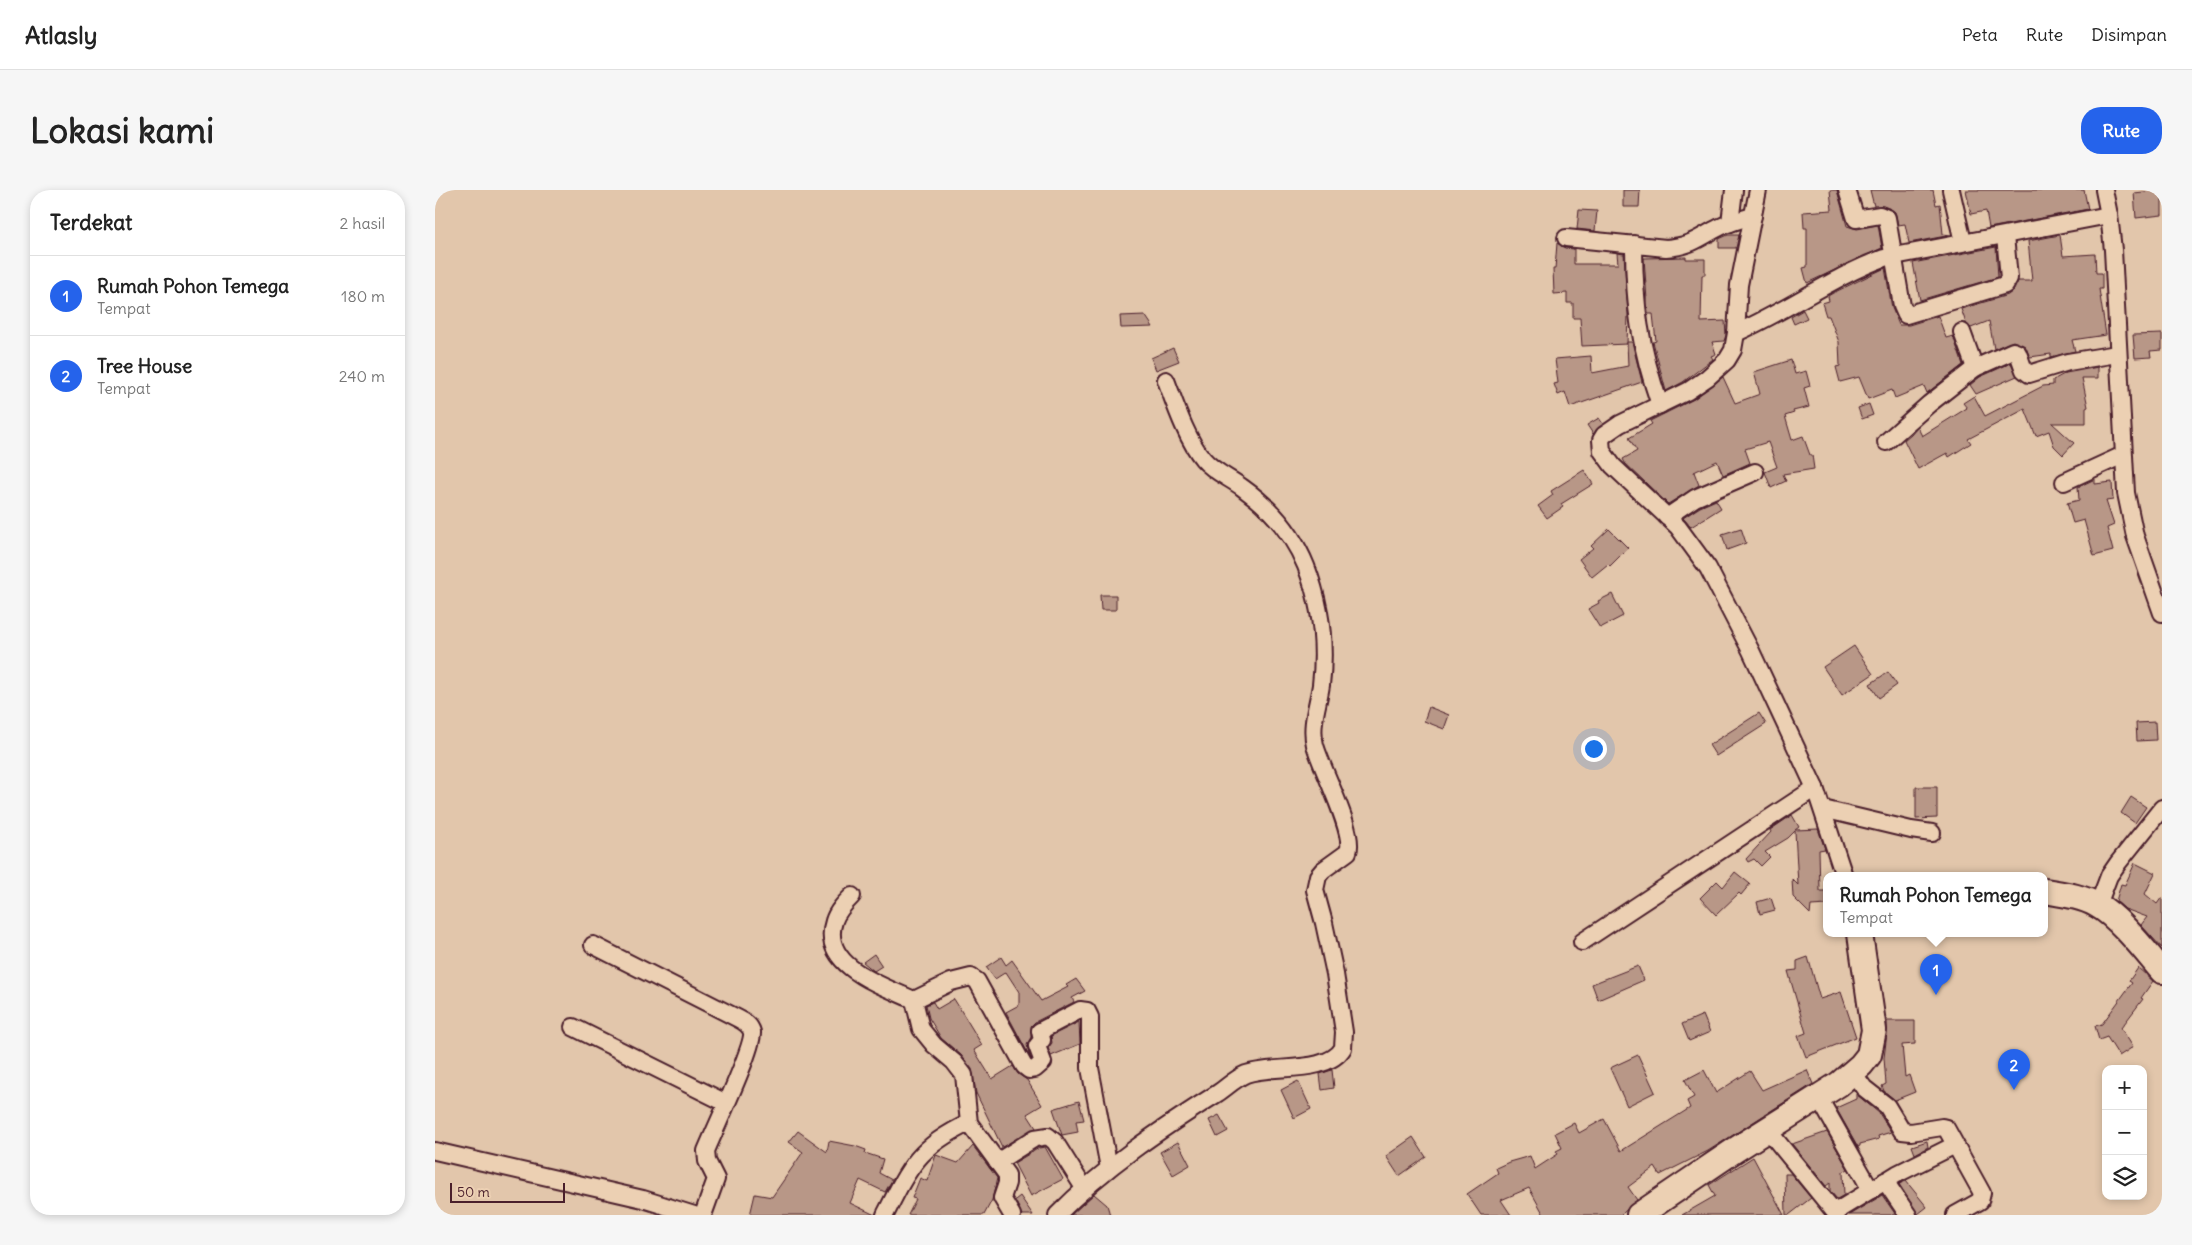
<!DOCTYPE html>
<html lang="id">
<meta charset="utf-8">
<style>
body{margin:0;font-family:Delius,sans-serif;background:#f6f6f6;color:#222}
.controls{position:absolute;right:15px;bottom:15px;display:grid;overflow:hidden;border-radius:10px;box-shadow:0 2px 8px #0003}
.controls button{width:45px;height:45px;display:grid;place-items:center;padding:0;border:0;border-bottom:1px solid #e0e0e0;background:#fff;color:#222;font:25px sans-serif}
.scale{position:absolute;left:15px;bottom:12px;width:115px;box-sizing:border-box;padding-left:5px;border:2px solid #4a1f2b;border-top:0;font-size:14px;line-height:18px;white-space:nowrap;color:#4a1f2b;-webkit-text-stroke:4px #ecd0b3;paint-order:stroke}
.you{position:absolute;left:1158px;top:558px;width:18px;height:18px;margin:-12px;border:4px solid #fff;border-radius:50%;background:#1a73e8;box-shadow:0 0 0 8px #1a73e833}
.badge{display:grid;place-items:center;width:32px;height:32px;border-radius:50%;background:#2563eb;color:#fff;font-size:16px;font-weight:700}
.pin{position:absolute;translate:-50% -41px;filter:drop-shadow(0 1px 2px #0008)}
.pin::after{content:'';position:absolute;top:26px;width:18px;height:15px;background:inherit;clip-path:polygon(0 0,100% 0,50% 100%)}
.popup{position:absolute;left:1388px;top:682px;width:225px;height:65px;box-sizing:border-box;display:grid;place-content:center;border-radius:10px;background:#fff;filter:drop-shadow(0 1px 4px #0005);font-size:16px;white-space:nowrap;color:#767676}
.popup b{font-size:19px;color:#222}
.popup::after{content:'';position:absolute;left:50%;top:100%;margin-left:-10px;border:10px solid transparent;border-top-color:#fff}
.list{margin:0;padding:0;list-style:none}
h2{display:flex;justify-content:space-between;align-items:center;height:65px;margin:0;padding:0 20px;font-size:21px}
h2 small{font-size:16px;font-weight:400;color:#767676}
.list li{display:grid;grid-template-columns:32px 1fr auto;gap:15px;align-items:center;box-sizing:border-box;height:80px;padding:0 20px;border-top:1px solid #e0e0e0}
.list b{display:block;font-size:19px;white-space:nowrap}
.list p{margin:0;font-size:16px;white-space:nowrap;color:#767676}
.list em{font-size:16px;font-style:normal;color:#767676}
.icon{flex:none;width:28px;height:28px;fill:none;stroke:currentColor;stroke-width:2;stroke-linecap:round;stroke-linejoin:round}
.map{position:relative;flex:none;width:1727px;height:1025px;overflow:hidden;border-radius:20px}
header{display:flex;align-items:center;gap:30px;box-sizing:border-box;height:70px;padding:0 25px;background:#fff;border-bottom:1px solid #e0e0e0}
header strong{font-size:24px}
nav{display:flex;gap:28px;margin-inline-start:auto;font-size:18px}
.intro{display:flex;align-items:center;justify-content:space-between;box-sizing:border-box;height:120px;padding:0 30px}
h1{margin:0;font-size:35px}
.button{padding:12px 22px;border-radius:20px;background:#2563eb;color:#fff;font-size:18px;font-weight:700}
main{display:flex;gap:30px;padding:0 30px}
aside{flex:1;background:#fff;border-radius:20px;box-shadow:0 2px 8px #0003}
.map>svg:first-child{display:block}
.building{fill:#b89787;stroke:#4a1f2b}
.lines{fill:none;stroke-linecap:round;stroke-linejoin:round}
.minor-casing{stroke:#4a1f2b;stroke-width:20}
.highway-casing{stroke:#4a1f2b;stroke-width:28}
.minor{stroke:#ecd0b3;stroke-width:16}
.highway{stroke:#ecd0b3;stroke-width:24}
</style>
<header>
<strong>Atlasly</strong>
<nav><a>Peta</a><a>Rute</a><a>Disimpan</a></nav>
</header>
<div class="intro"><h1>Lokasi kami</h1><a class="button">Rute</a></div>
<main>
<aside>
<h2>Terdekat<small>2 hasil</small></h2>
<ul class="list">
<li><span class="badge">1</span><div><b>Rumah Pohon Temega</b><p>Tempat</p></div><em>180 m</em></li>
<li><span class="badge">2</span><div><b>Tree House</b><p>Tempat</p></div><em>240 m</em></li>
</ul>
</aside>
<div class="map">
<svg width="1727" height="1025" viewBox="0 0 1727 1025">
<rect width="100%" height="100%" fill="#e2c6ab"/>
<filter id="ink" filterUnits="userSpaceOnUse"><feTurbulence type="fractalNoise" baseFrequency=".02" numOctaves="2"/><feDisplacementMap in="SourceGraphic" scale="10" xChannelSelector="R" yChannelSelector="G"/><feConvolveMatrix kernelMatrix="1 2 1 2 8 2 1 2 1" color-interpolation-filters="sRGB"/></filter>
<g filter="url(#ink)">
<!-- building -->
<g class="building">
<path d="M1188,0H1205L1204,17H1188Z"/>
<path d="M1395,0H1402L1412,36L1422,39L1443,35L1447,58L1372,93L1368,78L1372,77V38H1369L1368,22L1397,20Z"/>
<path d="M1435,0H1498L1501,15L1505,14L1508,44L1516,45L1474,53L1470,34L1463,35L1460,22L1456,19L1448,16H1439Z"/>
<path d="M1531,0H1649L1653,19L1554,38L1551,21L1536,24Z"/>
<path d="M1727,0V25L1701,28L1699,3Z"/>
<path d="M1144,20L1162,21L1160,41L1142,39Z"/>
<path d="M1293,45H1304L1301,58H1284V49Z"/>
<path d="M1625,45L1628,66L1660,64L1661,83H1667V99H1664L1671,145L1637,150L1640,161L1616,167V164L1595,167L1590,156L1578,151L1559,159L1554,131L1536,138L1531,133L1526,119L1573,105L1579,100L1583,91H1597L1593,51Z"/>
<path d="M1122,53L1130,58L1139,59V74H1183L1182,63L1189,64L1193,124L1192,154L1147,156L1145,128H1138V113H1132V103L1119,104L1118,79H1120Z"/>
<path d="M1561,57L1563,87L1485,110L1478,73Z"/>
<path d="M1251,67V69H1270V85H1267L1266,132L1290,131L1291,145L1289,151L1277,152L1281,164L1276,166L1278,169L1248,192L1231,201L1218,152L1221,151L1218,124H1213L1209,68Z"/>
<path d="M1450,78L1457,118L1464,135H1474L1503,126L1511,148L1518,146L1528,175L1492,203L1489,196L1460,208L1457,200L1433,209L1424,187L1405,192L1401,177L1405,176L1404,152L1394,126H1391L1387,113L1394,111L1393,106L1398,103Z"/>
<path d="M1368,120L1372,128L1359,134L1356,127Z"/>
<path d="M710,125L718,137L686,138L685,126Z"/>
<path d="M1727,144V160L1715,161L1716,167L1700,168L1698,145Z"/>
<path d="M1192,152H1197L1207,192L1135,217L1130,202L1123,205L1119,194L1123,193L1120,169L1156,166L1157,183L1193,176Z"/>
<path d="M738,158L744,171L721,180L716,168Z"/>
<path d="M1356,170L1360,184L1371,181L1375,196L1369,198L1374,217L1358,221L1359,223L1350,226L1357,250L1368,246L1375,265H1377L1379,279L1348,284L1351,291L1336,298L1330,282L1342,277L1333,252L1310,259L1315,273L1288,285L1282,271L1259,282L1264,295L1233,314L1190,273L1188,269L1202,261L1194,248L1217,234L1215,231L1259,209L1288,187L1300,213L1325,204L1319,182Z"/>
<path d="M1576,173L1582,186L1541,204L1535,195L1545,187Z"/>
<path d="M1663,177V188H1647L1653,217L1651,218V233H1617L1639,253L1628,265L1619,256L1614,241L1601,246L1590,219L1533,249L1536,253L1514,267L1512,263L1483,279L1469,250L1483,238L1487,246L1532,218L1528,213L1539,206L1550,226L1608,196L1618,195V190L1631,183Z"/>
<path d="M1434,214L1438,225L1427,229L1423,218Z"/>
<path d="M1164,228L1168,234L1158,244L1152,235Z"/>
<path d="M1149,280L1158,294L1126,314L1128,317L1112,328L1103,316L1118,305L1116,301Z"/>
<path d="M1660,289V294L1677,292L1678,310L1671,311L1679,335L1672,338L1678,361L1659,366L1649,330L1638,333L1632,313L1644,310L1643,297Z"/>
<path d="M1281,310L1286,318L1256,337L1248,328L1265,317Z"/>
<path d="M1306,338L1311,353L1292,360L1287,344Z"/>
<path d="M1174,339L1193,358L1175,376L1173,374L1157,387L1144,369L1158,358L1156,356Z"/>
<path d="M1177,404L1188,426L1165,438L1153,419L1164,413L1163,411Z"/>
<path d="M665,405H681V420H666Z"/>
<path d="M1419,456L1438,484L1407,505L1388,477Z"/>
<path d="M1453,482L1462,495L1444,508L1435,494Z"/>
<path d="M994,517L1014,525L1009,539L989,531Z"/>
<path d="M1324,523L1331,534L1281,566L1274,555Z"/>
<path d="M1720,532L1721,550L1702,551L1701,533Z"/>
<path d="M1481,597H1502V628L1481,629Z"/>
<path d="M1696,607L1711,617L1700,633L1686,623Z"/>
<path d="M1357,625L1364,637L1360,640L1383,639L1390,659L1384,660L1385,701H1392V715L1376,716L1375,724L1358,707L1357,689L1363,695L1360,641L1353,648L1330,662L1335,667L1326,676L1319,669L1313,672L1311,669L1336,642L1335,640Z"/>
<path d="M1700,673L1720,683L1710,704L1722,714L1727,707V758L1706,735L1712,727L1690,719L1681,711L1686,694L1690,695Z"/>
<path d="M1300,682L1315,694L1306,705L1304,703L1281,725L1265,708L1282,691L1288,697Z"/>
<path d="M1336,708L1340,720L1325,724L1322,712Z"/>
<path d="M439,764L447,776L439,781L428,772Z"/>
<path d="M566,767L571,775L577,770L606,811L633,797L631,795L641,789L650,801L637,808L639,812L600,832L596,836V847L592,855L595,867L571,822L584,815V802L571,782L560,789L551,777Z"/>
<path d="M1373,767L1385,809L1406,802L1421,847L1371,867L1363,846L1371,843L1353,781L1362,780V771Z"/>
<path d="M1203,776L1209,790L1163,810L1157,794Z"/>
<path d="M1703,778L1718,791L1706,808L1708,809L1686,838L1698,857L1684,866L1672,847L1664,850L1660,836L1667,834L1697,793L1694,791Z"/>
<path d="M519,809L547,855L539,860L557,889L578,876L583,884L592,890L607,915L592,924L601,938L567,957L541,903L537,879L526,865L506,848L494,828L491,815L498,812L502,819Z"/>
<path d="M1268,825L1275,842L1254,851L1247,834Z"/>
<path d="M1452,831H1480V854L1467,855L1470,887L1474,885L1480,902L1460,910L1449,901L1447,896L1451,894L1449,868L1452,843Z"/>
<path d="M644,832L645,854L616,866L613,858L617,853L616,846Z"/>
<path d="M1203,865L1220,902L1192,916L1175,878Z"/>
<path d="M897,880L899,898L887,900L885,884Z"/>
<path d="M1269,880L1281,903L1315,881L1327,900L1372,880L1378,894L1273,961L1225,985L1220,977L1193,997L1202,1010L1186,1025H1109L1094,998L1066,1010L1076,1025H1046L1032,1004L1063,983L1061,978L1074,972L1095,966L1100,979L1123,964L1121,961L1127,958L1120,943L1139,933L1144,943L1169,929L1186,961L1255,918L1252,911L1259,907L1250,890Z"/>
<path d="M863,891L876,919L859,928L846,900Z"/>
<path d="M1421,904L1444,923L1456,942L1443,946L1444,949L1425,954V956L1423,957L1401,918L1421,909Z"/>
<path d="M644,911L649,930L641,931L643,942L627,945L618,919Z"/>
<path d="M784,925L793,941L782,947L774,930Z"/>
<path d="M363,941L392,962L394,951L420,956L431,960L430,963L448,969L444,983L457,990L450,1002L425,990L415,1013L440,1025H315L320,1004L337,1007L368,962L354,952Z"/>
<path d="M1392,942L1413,979L1408,982L1409,1005L1402,1009L1395,1001V993L1391,996L1357,954Z"/>
<path d="M978,947L991,967L964,986L951,966Z"/>
<path d="M1492,951L1493,957L1480,964L1477,956Z"/>
<path d="M743,952L755,975L738,985L725,962Z"/>
<path d="M538,956L562,988L557,1010L549,1025H473L481,1009L477,1008L485,988L492,991L501,965L523,973Z"/>
<path d="M610,957L628,989L596,1006L579,973L604,958Z"/>
<path d="M1318,967L1349,1025H1247L1280,1006L1274,995Z"/>
<path d="M1350,984H1356L1376,1008L1354,1025H1351Z"/>
<path d="M1471,991L1492,1017L1483,1024L1464,994Z"/>
<path d="M659,1004L672,1015L675,1025H636Z"/>
<path d="M1447,1005L1461,1025H1414L1441,1009Z"/>
<path d="M585,1006L598,1025H587L580,1010Z"/>
</g>
<g class="lines">
<!-- minor casing -->
<g class="minor-casing">
<g id="minor">
<path d="M1323,0L1304,95L1301,143L1298,160L1292,170L1272,188L1253,201L1185,234L1169,245L1166,250L1167,261L1178,276L1243,337L1273,378L1316,461L1380,598L1409,686"/>
<path d="M1412,0L1421,29L1445,25L1452,28L1467,116L1471,125L1570,95L1574,88L1570,46"/>
<path d="M1516,0L1528,52"/>
<path d="M1669,0L1674,25L1678,60L1691,303L1700,346L1727,423"/>
<path d="M1295,33L1299,0"/>
<path d="M1131,48L1231,58C1257,56 1263,48 1285,37C1296,32 1307,29 1318,26"/>
<path d="M1199,54C1199,115 1205,157 1225,215"/>
<path d="M1527,142L1540,178L1578,161L1583,163L1589,180L1594,184L1633,172L1682,164"/>
<path d="M1301,143C1352,121 1397,87 1449,68L1674,25"/>
<path d="M1451,252L1494,214L1540,178"/>
<path d="M1629,292L1688,265"/>
<path d="M1232,327L1260,308L1320,282"/>
<path d="M1388,619L1476,640L1497,643"/>
<path d="M417,706C410,713 402,721 399,731C384,776 448,796 479,810L516,792L536,787L542,791L589,876L594,880L600,879L608,872L602,856L607,850L605,841L645,820L652,821L655,827V878L674,978"/>
<path d="M1663,715L1674,686L1683,673L1727,618"/>
<path d="M1147,752L1380,598"/>
<path d="M158,755L304,829C310,832 315,835 317,842C319,857 279,941 271,961L272,971L281,989L268,1025"/>
<path d="M479,810L486,839L499,855L519,872L529,885L534,933L572,985V993L567,1008L577,1025"/>
<path d="M138,837L291,913"/>
<path d="M1419,884L1429,898L1452,916L1467,941L1476,942L1507,937L1511,938L1547,1003L1545,1011L1520,1025"/>
<path d="M1384,908L1436,1000"/>
<path d="M1332,939L1402,1025"/>
<path d="M0,961L208,1009L259,1025"/>
<path d="M562,972L600,948L613,946L620,952L649,998"/>
<path d="M1450,991L1473,1025"/>
<path d="M1400,1022L1462,984L1520,955"/>
<path d="M450,1025C474,977 484,956 534,933"/>
<path d="M622,1025C669,977 726,939 783,903C792,897 801,888 811,884C837,874 892,885 908,858L909,842L900,784L889,733L880,700L883,686L888,680L913,662C921,643 886,578 880,555C875,535 883,515 886,495C891,454 886,415 871,376C858,344 836,318 808,298C795,288 779,282 768,269C752,250 740,214 731,190"/>
</g>
</g>
<!-- highway casing -->
<g class="highway-casing">
<g id="highway">
<path d="M1610,701C1627,704 1646,706 1662,715C1684,727 1710,761 1727,781"/>
<path d="M1204,1025L1300,960L1404,894L1426,875L1434,865L1439,840L1425,744"/>
</g>
</g>
<!-- minor -->
<use href="#minor" class="minor"/>
<!-- highway -->
<use href="#highway" class="highway"/>
</g>
</g>
</svg>
<div class="controls">
<button>+</button>
<button>−</button>
<button><svg class="icon" aria-label="layers" viewBox="0 0 24 24"><path d="M12 4l9 5-9 5-9-5zM3 14l9 5 9-5"/></svg></button>
</div>
<div class="scale">50 m</div>
<div class="you"></div>
<div class="pin badge" style="left:1501px;top:805px">1</div>
<div class="popup"><b>Rumah Pohon Temega</b>Tempat</div>
<div class="pin badge" style="left:1579px;top:900px">2</div>
</div>
</main>
